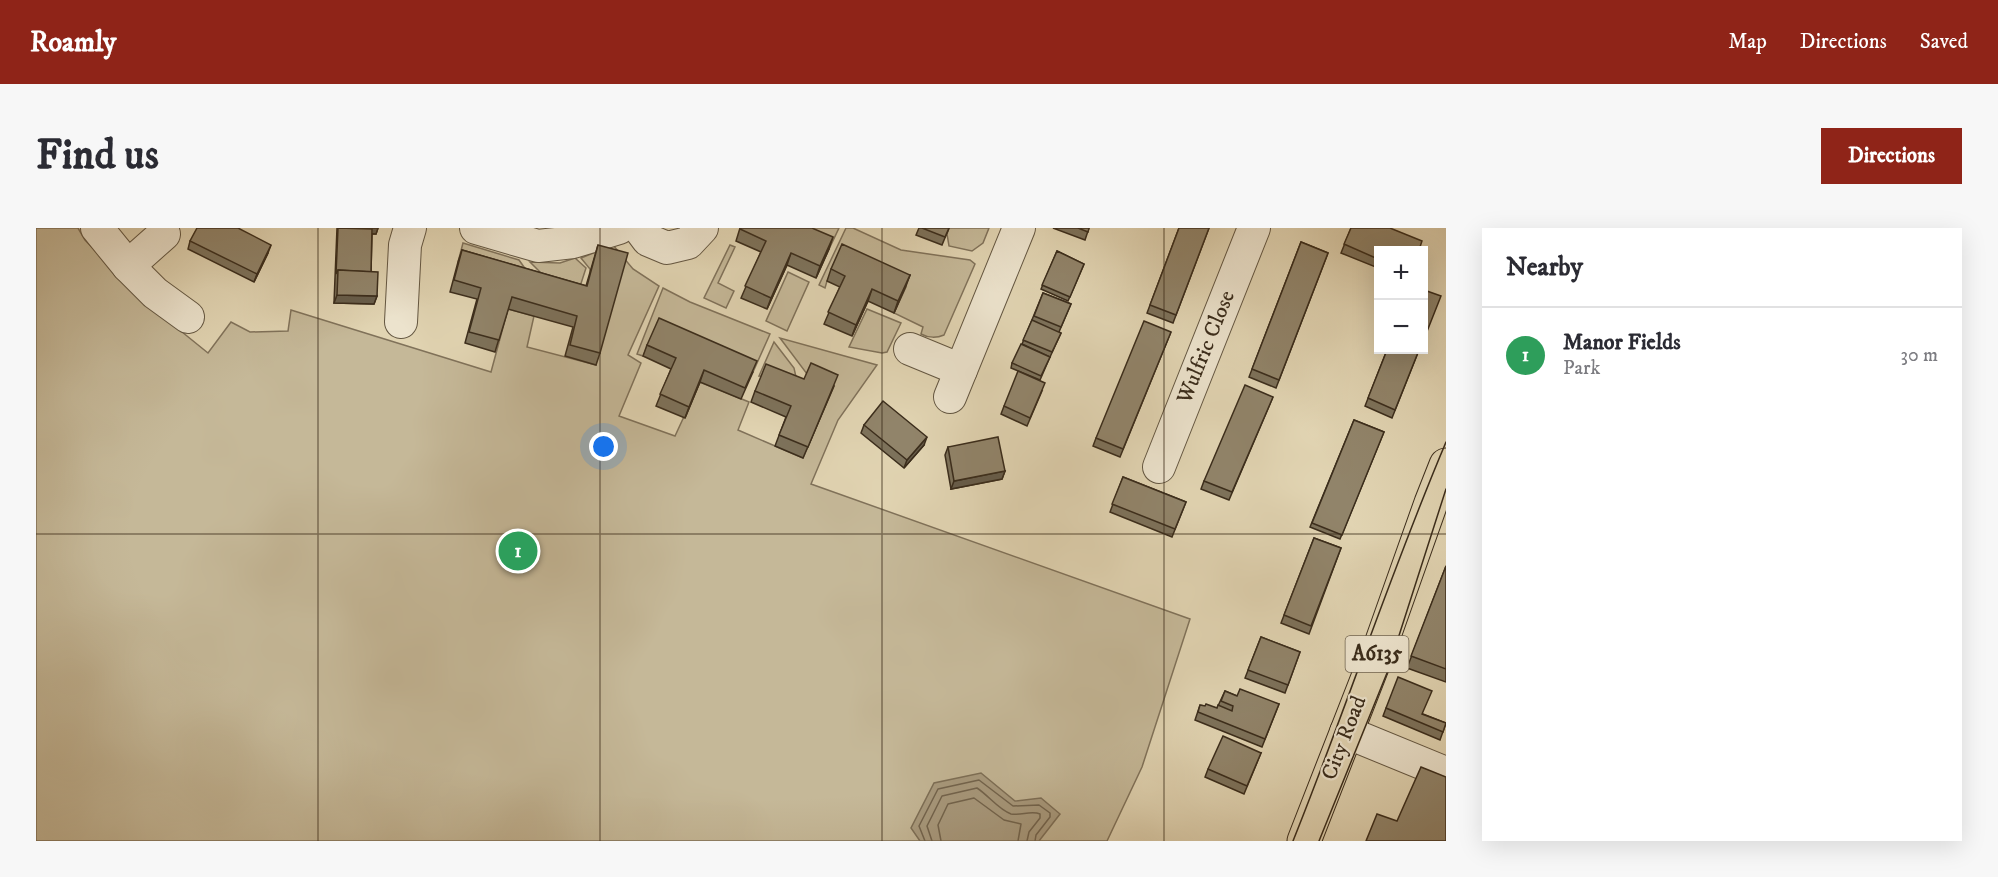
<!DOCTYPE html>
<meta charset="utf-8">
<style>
body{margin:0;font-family:"IM FELL DW Pica",serif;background:#f7f7f7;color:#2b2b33}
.controls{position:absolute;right:18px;top:18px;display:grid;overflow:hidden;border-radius:0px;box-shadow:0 6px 24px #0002}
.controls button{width:54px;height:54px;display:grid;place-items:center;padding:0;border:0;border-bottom:2px solid #e1e1e2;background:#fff;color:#2b2b33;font:30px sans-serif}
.you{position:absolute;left:568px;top:219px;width:21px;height:21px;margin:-15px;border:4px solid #fff;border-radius:50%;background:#1a73e8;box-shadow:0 0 0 9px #1a73e833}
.badge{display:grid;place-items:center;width:39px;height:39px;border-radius:50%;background:#8f2418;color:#fff;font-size:20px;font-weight:700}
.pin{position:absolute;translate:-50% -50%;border:3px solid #fff;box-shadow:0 2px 6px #0006}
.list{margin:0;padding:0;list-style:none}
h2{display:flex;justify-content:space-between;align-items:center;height:78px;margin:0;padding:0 24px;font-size:26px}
h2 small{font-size:20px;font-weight:400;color:#7c7c81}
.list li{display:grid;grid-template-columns:39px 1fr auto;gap:18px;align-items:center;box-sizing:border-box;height:96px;padding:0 24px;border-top:2px solid #e1e1e2}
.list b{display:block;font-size:22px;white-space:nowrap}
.list p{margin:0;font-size:20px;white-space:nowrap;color:#7c7c81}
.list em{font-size:20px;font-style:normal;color:#7c7c81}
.map{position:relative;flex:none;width:1410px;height:613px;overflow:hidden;border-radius:0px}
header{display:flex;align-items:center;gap:36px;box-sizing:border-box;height:84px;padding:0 30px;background:#8f2418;color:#fff}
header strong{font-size:28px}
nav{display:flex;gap:33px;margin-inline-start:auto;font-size:21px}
.intro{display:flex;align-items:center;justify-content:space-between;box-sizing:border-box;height:144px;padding:0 36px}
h1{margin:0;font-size:42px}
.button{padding:15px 27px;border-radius:0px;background:#8f2418;color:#fff;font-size:21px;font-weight:700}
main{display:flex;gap:36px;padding:0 36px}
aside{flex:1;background:#fff;border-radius:0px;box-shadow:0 6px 24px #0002}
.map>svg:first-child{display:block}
.green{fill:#c5b898;stroke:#80725a;stroke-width:1.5}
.water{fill:#a99b7f;stroke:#7d6f57;stroke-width:1.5}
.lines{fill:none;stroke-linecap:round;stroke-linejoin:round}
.shore{stroke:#72644e;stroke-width:1.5}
.minor-casing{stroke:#645742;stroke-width:34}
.major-casing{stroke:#3b2d1c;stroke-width:35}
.minor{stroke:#ece3cd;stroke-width:32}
.major{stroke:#e1d4b2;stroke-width:33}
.tram{stroke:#3b2d1c;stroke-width:1.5}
.wall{fill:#7d725b;stroke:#3b2d1c;stroke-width:1.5}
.shaded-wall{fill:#665c4a;stroke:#3b2d1c;stroke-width:1.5}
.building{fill:#91846a;stroke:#3b2d1c;stroke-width:1.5}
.grid{fill:none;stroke:#3b2d1c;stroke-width:1.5;stroke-opacity:0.55}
.labels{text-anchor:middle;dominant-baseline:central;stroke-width:4.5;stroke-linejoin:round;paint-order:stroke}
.shield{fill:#ece3cd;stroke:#706451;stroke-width:1.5}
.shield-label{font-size:21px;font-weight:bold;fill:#3b2d1c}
.street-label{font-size:22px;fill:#3b2d1c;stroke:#ece3cd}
</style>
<header>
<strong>Roamly</strong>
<nav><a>Map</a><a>Directions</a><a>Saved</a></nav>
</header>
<div class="intro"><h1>Find us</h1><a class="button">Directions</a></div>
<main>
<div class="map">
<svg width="1410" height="613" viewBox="0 0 1410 613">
<rect width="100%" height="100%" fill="#e1d4b2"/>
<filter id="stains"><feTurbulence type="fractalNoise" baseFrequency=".00333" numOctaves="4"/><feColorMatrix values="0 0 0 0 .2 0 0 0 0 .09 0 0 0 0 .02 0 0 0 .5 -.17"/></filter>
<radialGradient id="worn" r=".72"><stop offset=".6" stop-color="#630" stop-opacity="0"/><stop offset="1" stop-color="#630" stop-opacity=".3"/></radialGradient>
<!-- green -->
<g class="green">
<path d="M0,0H42L49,12L109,74L172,125L195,94L214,104L252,103L255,82L455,144L472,81L498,88L491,119L560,137L554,41L545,30L577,17L597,41L623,58L592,127L605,135L583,188L639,208L664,154L713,174L702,202L767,230L798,158L771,146L744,110L841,137L802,192L775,256L1154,391L1106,539L1071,613H0Z"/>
<path d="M747,0H803L793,21Z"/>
<path d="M810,0H817L865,22L934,32L939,36L908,107C901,110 892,110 885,106L887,99L858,85L870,59L791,53L789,60L783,57Z"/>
<path d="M913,0H953L947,15L936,23L913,18L911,6Z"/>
<path d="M427,15L483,32L500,56L422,34Z"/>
<path d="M694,17L699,19L682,55L698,63L690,80L668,70Z"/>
<path d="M539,30L550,40L541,68L511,51L494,34L524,35Z"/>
<path d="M752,44L773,54L751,103L730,93Z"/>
<path d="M627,60L654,74L734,106L717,144L619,102L607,128L601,126Z"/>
<path d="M831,81L865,95L851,124L846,125L813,119Z"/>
<path d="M738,114L758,140L760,149L723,148Z"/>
</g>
<!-- water -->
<path class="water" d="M945,545L979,573L1005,570L1024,586L1003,613H884L875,600L898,555Z"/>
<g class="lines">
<!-- shore -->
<g class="shore">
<path d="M889,613L883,598L902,561L943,552L977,578L1003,577L1014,585V589L1000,607L999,613"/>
<path d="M896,613L891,598L906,568L941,560C952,567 963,582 975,586C985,588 995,582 1004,586V590L993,604L991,613"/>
<path d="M905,613L902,597L912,576L938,570L968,592L985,596L982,613"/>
</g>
<!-- minor casing -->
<g class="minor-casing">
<g id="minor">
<path d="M61,0L92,38L119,65L152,89"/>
<path d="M440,0L502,18L537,14L583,0"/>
<path d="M603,0L612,12L631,20L652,15L666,0"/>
<path d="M92,38L128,6"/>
<path d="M365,94L369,17L374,0"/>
<path d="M874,121L925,142"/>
<path d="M914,169L983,0"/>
<path d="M1123,239L1218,0"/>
<path d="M1310,504L1410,545"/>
</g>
</g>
<!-- major casing -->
<g class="major-casing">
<path id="major" d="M1268,613L1345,416L1395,275L1410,237"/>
</g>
<!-- minor -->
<use href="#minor" class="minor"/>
<!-- major -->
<use href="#major" class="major"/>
<!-- tram -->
<g class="tram">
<path d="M1257,613C1310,481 1354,346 1410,214"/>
<path d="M1283,613L1351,445L1410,261"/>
</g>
</g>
<!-- wall -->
<g class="wall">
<path d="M301,0H342L340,6H336L335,44L341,68L338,76L298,75Z"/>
<path d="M704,0L793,21L780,50L751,37L731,81L705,70L725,24L700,13Z"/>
<path d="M883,0H913L906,17L880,7Z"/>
<path d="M1017,0H1053L1049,12Z"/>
<path d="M1143,0H1173L1137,95L1111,85Z"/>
<path d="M1315,0L1342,22V40L1305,25Z"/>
<path d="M154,13L232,25L218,54L152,21Z"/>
<path d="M1265,14L1292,25L1240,160L1213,149Z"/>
<path d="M562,17L564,125L560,137L529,128L537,99L472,81L459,124L429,115L441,71L414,64L422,34L426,22L550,58Z"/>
<path d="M1021,23L1048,36L1032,73L1005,61Z"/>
<path d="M795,41L874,47L858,85L832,73L816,108L788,96L804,59L791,53Z"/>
<path d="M1007,65L1035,76L1023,104L1025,105L1014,129L986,116Z"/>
<path d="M1135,104L1084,229L1057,218L1060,210Z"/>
<path d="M611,117L717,144L705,171L664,154L649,190L620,178L635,141L607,128Z"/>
<path d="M1351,122H1383L1356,190L1329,178Z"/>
<path d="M1014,129L1004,152L975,140L976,135Z"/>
<path d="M768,151L798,158L767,230L739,218L750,189L715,174L719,163Z"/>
<path d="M1006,163L991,198L965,186L968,178Z"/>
<path d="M1237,169L1193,272L1165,261L1168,253Z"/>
<path d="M1318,192L1348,204L1304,311L1274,299Z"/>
<path d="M828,197L888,217L868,240L825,205Z"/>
<path d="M912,219L969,243L966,251L915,261L909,227Z"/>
<path d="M1087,249L1150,274L1136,309L1074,284Z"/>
<path d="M1278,310L1305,320L1273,406L1245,395Z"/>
<path d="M1410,338V454L1371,440Z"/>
<path d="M1225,409L1264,424L1249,465L1209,450Z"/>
<path d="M1189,463L1201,468L1243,476L1226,519L1159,492L1164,477L1181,480Z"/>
<path d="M1350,480L1387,486L1410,495L1404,512L1347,488Z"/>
<path d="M1225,525L1208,566L1169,549L1172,541Z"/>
</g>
<!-- shaded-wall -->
<g class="shaded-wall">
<path d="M302,0H342L340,6L302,4Z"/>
<path d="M797,9L793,21L780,50L784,38Z"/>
<path d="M235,17L232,25L218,54L221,46Z"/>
<path d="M755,25L751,37L731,81L735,70Z"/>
<path d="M874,47L870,58L858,85L862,73Z"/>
<path d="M836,61L832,73L816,108L820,97Z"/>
<path d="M301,67L341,68L338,76L298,75Z"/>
<path d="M668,142L664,154L649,190L653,179Z"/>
<path d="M891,209L888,217L868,240L871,232Z"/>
<path d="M969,243L966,251L915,261L918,253Z"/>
</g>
<!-- building -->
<g class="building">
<path d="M161,0H202L235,17L221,46L154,13Z"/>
<path d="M302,0L336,1L335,44L302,42L300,46Z"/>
<path d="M704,0H776L797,9L784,38L755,25L735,70L709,58L730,13L704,1Z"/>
<path d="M886,0H913L909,9Z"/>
<path d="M1042,0H1053L1052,4Z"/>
<path d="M1143,0H1173L1140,87L1114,77Z"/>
<path d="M1315,0H1354L1386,13L1383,22H1342V31L1308,16Z"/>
<path d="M1265,14L1292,25L1243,152L1216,141Z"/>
<path d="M806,16L874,47L862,73L836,61L820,97L792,84L809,48L795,41Z"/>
<path d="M562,17L592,25L564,125L534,117L541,88L476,69L463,112L433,104L445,60L418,52L426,22L551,58Z"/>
<path d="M1021,23L1048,36L1034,69L1006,57Z"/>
<path d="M302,42L342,44L341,68L301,67Z"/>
<path d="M1388,62L1405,68L1388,111Z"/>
<path d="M1007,65L1035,76L1025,99L998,88Z"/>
<path d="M623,90L721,133L709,160L668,142L653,179L624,166L640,130L611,117Z"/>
<path d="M996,92L1025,105L1016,124L987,112Z"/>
<path d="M1108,93L1135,104L1087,221L1060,210Z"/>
<path d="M985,116L1014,129L1005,148L976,135Z"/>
<path d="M1351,122H1383L1359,182L1332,170Z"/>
<path d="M775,135L802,147L772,219L743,207L755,178L719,163L730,136L768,151Z"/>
<path d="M982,143L1009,155L994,190L968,178Z"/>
<path d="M1209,157L1237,169L1196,264L1168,253Z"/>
<path d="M847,173L891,209L871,232L828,197Z"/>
<path d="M1318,192L1348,204L1306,307L1276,295Z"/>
<path d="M962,209L969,243L918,253L912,219Z"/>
<path d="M1087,249L1150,274L1139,301L1076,276Z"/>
<path d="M1278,310L1305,320L1275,398L1248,387Z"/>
<path d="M1410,338V441L1375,428Z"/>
<path d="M1225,409L1264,424L1252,457L1212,442Z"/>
<path d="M1362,449L1396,463L1386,486L1410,495L1407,504L1350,480Z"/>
<path d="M1204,461L1243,476L1229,511L1162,484L1164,477L1169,478L1170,476L1181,480L1182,477L1196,483L1197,478L1185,473L1189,463L1201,468Z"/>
<path d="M1187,508L1225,525L1211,558L1172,541Z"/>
<path d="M1385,539L1410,549V613H1330L1341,586L1361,593Z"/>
</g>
<!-- grid -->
<path class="grid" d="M282,0V613M564,0V613M846,0V613M1128,0V613M0,306H1410"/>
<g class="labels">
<!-- shield labels -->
<rect class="shield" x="1309.5" y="408" width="63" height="36" rx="4.5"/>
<g class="shield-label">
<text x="1341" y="426">A6135</text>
</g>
<!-- street labels -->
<g class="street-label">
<text transform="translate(1170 119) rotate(-68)">Wulfric Close</text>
<text transform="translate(1308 510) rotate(-69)">City Road</text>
</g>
</g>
<rect width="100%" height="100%" filter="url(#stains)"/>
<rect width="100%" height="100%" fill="url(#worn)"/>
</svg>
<div class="controls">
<button>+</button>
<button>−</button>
</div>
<div class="you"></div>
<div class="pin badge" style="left:482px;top:323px;background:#2e9e5b">1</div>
</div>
<aside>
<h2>Nearby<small></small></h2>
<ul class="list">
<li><span class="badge" style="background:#2e9e5b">1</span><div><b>Manor Fields</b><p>Park</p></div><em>30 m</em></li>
</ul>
</aside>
</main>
